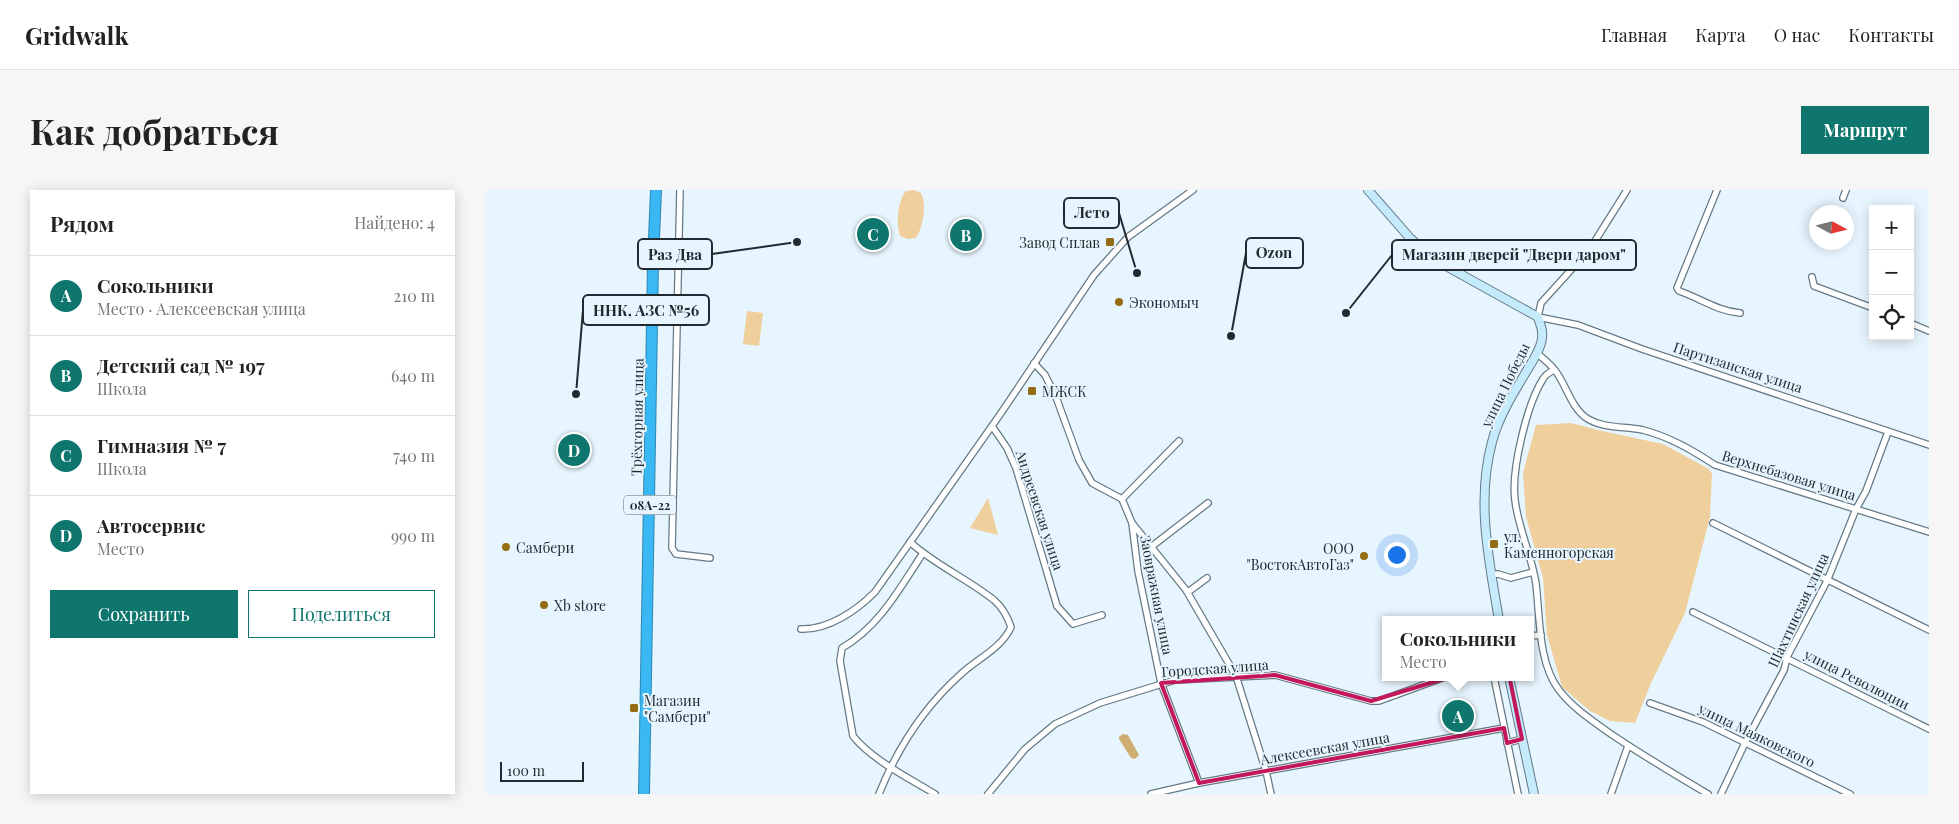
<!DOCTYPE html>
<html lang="ru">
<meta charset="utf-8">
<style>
body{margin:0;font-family:"Playfair Display",serif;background:#f6f6f6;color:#222}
.controls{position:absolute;right:15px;top:15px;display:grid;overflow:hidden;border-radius:0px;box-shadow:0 2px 12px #0003}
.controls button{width:45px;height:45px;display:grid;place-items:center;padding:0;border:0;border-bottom:1px solid #e0e0e0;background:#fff;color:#222;font:25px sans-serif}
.compass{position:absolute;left:1324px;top:15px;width:45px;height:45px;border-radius:50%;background:#fff;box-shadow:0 2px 12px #0003;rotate:97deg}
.scale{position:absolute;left:15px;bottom:12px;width:84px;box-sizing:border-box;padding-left:5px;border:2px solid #222a30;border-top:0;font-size:14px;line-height:18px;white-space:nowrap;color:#222a30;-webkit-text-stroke:4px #e7f5fe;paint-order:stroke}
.you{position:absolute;left:911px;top:364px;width:18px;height:18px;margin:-12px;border:4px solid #fff;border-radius:50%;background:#1a73e8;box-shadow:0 0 0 8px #1a73e833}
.badge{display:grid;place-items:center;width:32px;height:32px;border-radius:50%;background:#0f766e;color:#fff;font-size:16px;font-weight:700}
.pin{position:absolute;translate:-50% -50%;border:2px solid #fff;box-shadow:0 1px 5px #0006}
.popup{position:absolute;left:897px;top:426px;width:152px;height:65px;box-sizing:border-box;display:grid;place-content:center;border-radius:0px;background:#fff;filter:drop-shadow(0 1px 4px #0005);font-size:16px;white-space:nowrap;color:#767676}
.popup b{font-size:19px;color:#222}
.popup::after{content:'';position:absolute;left:50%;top:100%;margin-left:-10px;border:10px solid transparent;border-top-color:#fff}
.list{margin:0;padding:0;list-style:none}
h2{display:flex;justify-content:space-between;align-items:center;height:65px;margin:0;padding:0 20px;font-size:21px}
h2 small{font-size:16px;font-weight:400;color:#767676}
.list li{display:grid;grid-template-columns:32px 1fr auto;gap:15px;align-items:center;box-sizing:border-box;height:80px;padding:0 20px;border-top:1px solid #e0e0e0}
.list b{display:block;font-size:19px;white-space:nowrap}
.list p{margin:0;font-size:16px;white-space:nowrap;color:#767676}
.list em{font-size:16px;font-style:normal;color:#767676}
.actions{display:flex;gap:10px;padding:15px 20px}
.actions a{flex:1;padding:11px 0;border:1px solid #0f766e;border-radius:0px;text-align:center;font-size:18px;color:#0f766e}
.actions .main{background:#0f766e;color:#fff}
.icon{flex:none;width:28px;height:28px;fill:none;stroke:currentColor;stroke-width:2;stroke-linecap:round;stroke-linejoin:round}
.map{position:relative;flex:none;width:1444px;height:604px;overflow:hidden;border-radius:0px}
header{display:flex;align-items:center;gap:30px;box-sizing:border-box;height:70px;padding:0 25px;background:#fff;border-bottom:1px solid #e0e0e0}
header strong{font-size:24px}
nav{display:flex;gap:28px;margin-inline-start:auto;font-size:18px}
.intro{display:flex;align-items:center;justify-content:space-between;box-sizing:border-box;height:120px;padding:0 30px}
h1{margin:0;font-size:35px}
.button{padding:12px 22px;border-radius:0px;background:#0f766e;color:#fff;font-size:18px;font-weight:700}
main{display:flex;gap:30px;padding:0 30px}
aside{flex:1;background:#fff;border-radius:0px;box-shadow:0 2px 12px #0003}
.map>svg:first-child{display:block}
.green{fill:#efd09c}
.water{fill:#cfae73}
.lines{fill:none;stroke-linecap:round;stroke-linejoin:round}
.street-casing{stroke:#657a86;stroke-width:8}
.secondary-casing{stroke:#657a86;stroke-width:10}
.highway-casing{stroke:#3186af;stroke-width:12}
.street{stroke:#fff;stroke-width:5.5}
.secondary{stroke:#c4eafc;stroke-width:8}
.highway{stroke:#39b8f4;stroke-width:10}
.marked{fill:none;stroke:#c2185b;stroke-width:4;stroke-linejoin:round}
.poi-dot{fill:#936c15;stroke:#e7f5fe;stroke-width:2}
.labels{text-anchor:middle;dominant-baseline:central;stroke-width:4;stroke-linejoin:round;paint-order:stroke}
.shield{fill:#e7f5fe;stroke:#5d676e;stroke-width:1}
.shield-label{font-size:12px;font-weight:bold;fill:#222a30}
.poi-label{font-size:14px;fill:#222a30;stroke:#e7f5fe;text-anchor:start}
.street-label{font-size:14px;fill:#222a30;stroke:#e7f5fe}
.leader{fill:none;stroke:#222a30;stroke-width:2}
.callout-dot{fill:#222a30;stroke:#e7f5fe;stroke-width:2}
.callout{fill:#e7f5fe;stroke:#222a30;stroke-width:2}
.callout-label{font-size:15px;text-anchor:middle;font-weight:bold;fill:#222a30}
</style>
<header>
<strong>Gridwalk</strong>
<nav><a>Главная</a><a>Карта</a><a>О нас</a><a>Контакты</a></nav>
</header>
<div class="intro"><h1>Как добраться</h1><a class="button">Маршрут</a></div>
<main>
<aside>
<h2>Рядом<small>Найдено: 4</small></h2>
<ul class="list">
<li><span class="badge">A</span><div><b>Сокольники</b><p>Место · Алексеевская улица</p></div><em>210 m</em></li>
<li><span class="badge">B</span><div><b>Детский сад № 197</b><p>Школа</p></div><em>640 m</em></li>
<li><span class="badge">C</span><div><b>Гимназия № 7</b><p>Школа</p></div><em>740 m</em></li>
<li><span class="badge">D</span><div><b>Автосервис</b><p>Место</p></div><em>990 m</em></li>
</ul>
<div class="actions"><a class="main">Сохранить</a><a>Поделиться</a></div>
</aside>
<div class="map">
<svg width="1444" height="604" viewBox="0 0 1444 604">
<rect width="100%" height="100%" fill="#e7f5fe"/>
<!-- green -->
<g class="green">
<path d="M429,0L436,3C442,15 438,37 431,48L423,49L415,46C411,34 412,12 421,1Z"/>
<path d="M262,121L278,123L274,156L258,154Z"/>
<path d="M1086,233L1117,241L1178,254L1224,279L1227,284L1225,327L1200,423L1166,493L1150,533L1125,531L1105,521L1077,497L1062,445L1058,388L1041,327L1038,283L1051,235Z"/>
<path d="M503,308L513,345L485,338Z"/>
</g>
<!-- water -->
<path class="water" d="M638,544L643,545L654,565L650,569L646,568L634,549V547Z"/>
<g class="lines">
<!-- street casing -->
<g class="street-casing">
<g id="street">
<path d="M195,0L187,358L191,364L225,368"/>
<path d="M1142,0L1105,59L1056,113L1053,127L1093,135L1157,159L1444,255"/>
<path d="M1232,0L1192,98L1194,101C1215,108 1232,121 1255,123"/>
<path d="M1358,8L1361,0"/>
<path d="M1327,87L1329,96L1388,118"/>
<path d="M1425,133L1444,141"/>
<path d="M1052,163C1057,168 1064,173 1069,179C1081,193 1086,219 1103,229C1120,239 1140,236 1158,240C1185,247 1207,260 1230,275L1444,342"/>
<path d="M549,173L560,185L571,207L594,270L607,293L637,309L647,333L701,400L751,486L781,581L786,604"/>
<path d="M1069,180C1065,182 1060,185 1058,189C1042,214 1026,280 1030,310C1033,338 1047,366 1051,394C1055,427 1053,473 1074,500C1088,518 1105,529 1123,542C1155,564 1189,584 1223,604"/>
<path d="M507,236L522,258L531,278L572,416L588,434L617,425"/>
<path d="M637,309L694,251"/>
<path d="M647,333L653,381L676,493L714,593"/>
<path d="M1228,333L1444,440"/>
<path d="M666,357L723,313"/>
<path d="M438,363C415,398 394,437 357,458L355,471L368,546C387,570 424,588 450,604"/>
<path d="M1006,385L1013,384L1026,388L1048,382"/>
<path d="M703,402L722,388"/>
<path d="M1208,422L1444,539"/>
<path d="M316,439C343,440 371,421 390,402L514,226L609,85L643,47L708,0"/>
<path d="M1046,446L1056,445"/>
<path d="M1009,487L1033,604"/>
<path d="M1165,513L1218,532L1365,604"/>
<path d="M1022,553L1037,549"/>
<path d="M394,604C412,559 439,517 476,484C492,469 517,458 526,437C523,428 517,417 509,410C483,389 450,375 425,352"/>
<path d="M503,604L540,559L570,534L615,513L690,490L790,485L886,511H894L960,487"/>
<path d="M666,604L714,593L1019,538"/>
<path d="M1126,604L1143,556"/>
<path d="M1236,604L1260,553L1299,480L1302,467L1342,391L1371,319L1381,301L1403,242"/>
</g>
</g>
<!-- secondary casing -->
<g class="secondary-casing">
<g id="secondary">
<path d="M883,0L925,48L950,70L1053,127C1054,132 1057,137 1057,142C1059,157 1045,174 1038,187C1026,207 1013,229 1007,252C991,311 1004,371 1014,430"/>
<path d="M1024,487L1049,604"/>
</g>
</g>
<!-- highway casing -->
<g class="highway-casing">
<path id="highway" d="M159,604L168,73L171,0"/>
</g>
<!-- street -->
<use href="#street" class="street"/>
<!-- secondary -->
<use href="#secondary" class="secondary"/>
<!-- highway -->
<use href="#highway" class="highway"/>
</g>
<!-- marked area -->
<path class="marked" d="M1021,470L1037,549L1022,553L1019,538L714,593L676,493L790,485L886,511Z"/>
<!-- markers -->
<g class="poi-dot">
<rect x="620" y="47" width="10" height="10" rx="2.5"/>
<circle cx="634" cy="112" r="5"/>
<rect x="542" y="196" width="10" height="10" rx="2.5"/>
<rect x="1004" y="349" width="10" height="10" rx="2.5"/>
<circle cx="21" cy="357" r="5"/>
<circle cx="879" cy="366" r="5"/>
<circle cx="59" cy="415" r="5"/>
<rect x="144" y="513" width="10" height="10" rx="2.5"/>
</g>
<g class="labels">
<!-- shield labels -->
<rect class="shield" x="139" y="305.5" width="52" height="19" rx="4"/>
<g class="shield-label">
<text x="165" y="315">08А-22</text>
</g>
<!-- poi labels -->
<g class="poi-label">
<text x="615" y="52" text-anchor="end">Завод Сплав</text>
<text x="644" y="112">Экономыч</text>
<text x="557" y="201">МЖСК</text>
<text x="1019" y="346">ул.<tspan x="1019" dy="16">Каменногорская</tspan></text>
<text x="31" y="357">Самбери</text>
<text x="869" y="358" text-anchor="end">ООО<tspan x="869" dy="16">"ВостокАвтоГаз"</tspan></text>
<text x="69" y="415">Xb store</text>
<text x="159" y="510">Магазин<tspan x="159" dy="16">"Самбери"</tspan></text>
</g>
<!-- street labels -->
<g class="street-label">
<text transform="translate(1253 177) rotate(18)">Партизанская улица</text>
<text transform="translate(1020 195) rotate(-64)">улица Победы</text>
<text transform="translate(152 227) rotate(-89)">Трёхгорная улица</text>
<text transform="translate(1304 285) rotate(17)">Верхнебазовая улица</text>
<text transform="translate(555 320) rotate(72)">Андреевская улица</text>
<text transform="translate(672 405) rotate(79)">Заовражная улица</text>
<text transform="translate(1313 420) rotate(-65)">Шахтинская улица</text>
<text transform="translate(730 478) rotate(-4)">Городская улица</text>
<text transform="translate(1372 489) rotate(27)">улица Революции</text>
<text transform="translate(1272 545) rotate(26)">улица Маяковского</text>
<text transform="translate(840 558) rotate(-10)">Алексеевская улица</text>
</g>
</g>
<!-- callouts -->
<path class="leader" d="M652 83L634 23M746 146L761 63M312 52L227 64M861 123L907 65M91 204L98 120"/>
<g class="callout-dot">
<circle cx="652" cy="83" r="5"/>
<circle cx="746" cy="146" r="5"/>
<circle cx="312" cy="52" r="5"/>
<circle cx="861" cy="123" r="5"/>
<circle cx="91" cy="204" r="5"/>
</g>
<g class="callout">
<rect x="579" y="8" width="55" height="30" rx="5"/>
<rect x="761" y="48" width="57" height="30" rx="5"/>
<rect x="153" y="49" width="74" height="30" rx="5"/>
<rect x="907" y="50" width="244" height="30" rx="5"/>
<rect x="98" y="105" width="126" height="30" rx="5"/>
</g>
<g class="callout-label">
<text x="607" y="28">Лето</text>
<text x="789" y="68">Ozon</text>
<text x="190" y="70">Раз Два</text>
<text x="1029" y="70">Магазин дверей "Двери даром"</text>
<text x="161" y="126">ННК, АЗС №56</text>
</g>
</svg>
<div class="controls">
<button>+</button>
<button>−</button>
<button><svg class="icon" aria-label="locate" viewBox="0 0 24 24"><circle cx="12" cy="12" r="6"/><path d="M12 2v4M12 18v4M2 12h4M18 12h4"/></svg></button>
</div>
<svg class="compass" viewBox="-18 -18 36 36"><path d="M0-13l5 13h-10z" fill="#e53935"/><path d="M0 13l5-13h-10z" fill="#767676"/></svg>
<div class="scale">100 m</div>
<div class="you"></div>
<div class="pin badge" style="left:973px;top:526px">A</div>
<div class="popup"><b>Сокольники</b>Место</div>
<div class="pin badge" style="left:481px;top:45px">B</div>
<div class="pin badge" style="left:388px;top:44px">C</div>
<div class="pin badge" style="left:89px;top:260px">D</div>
</div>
</main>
